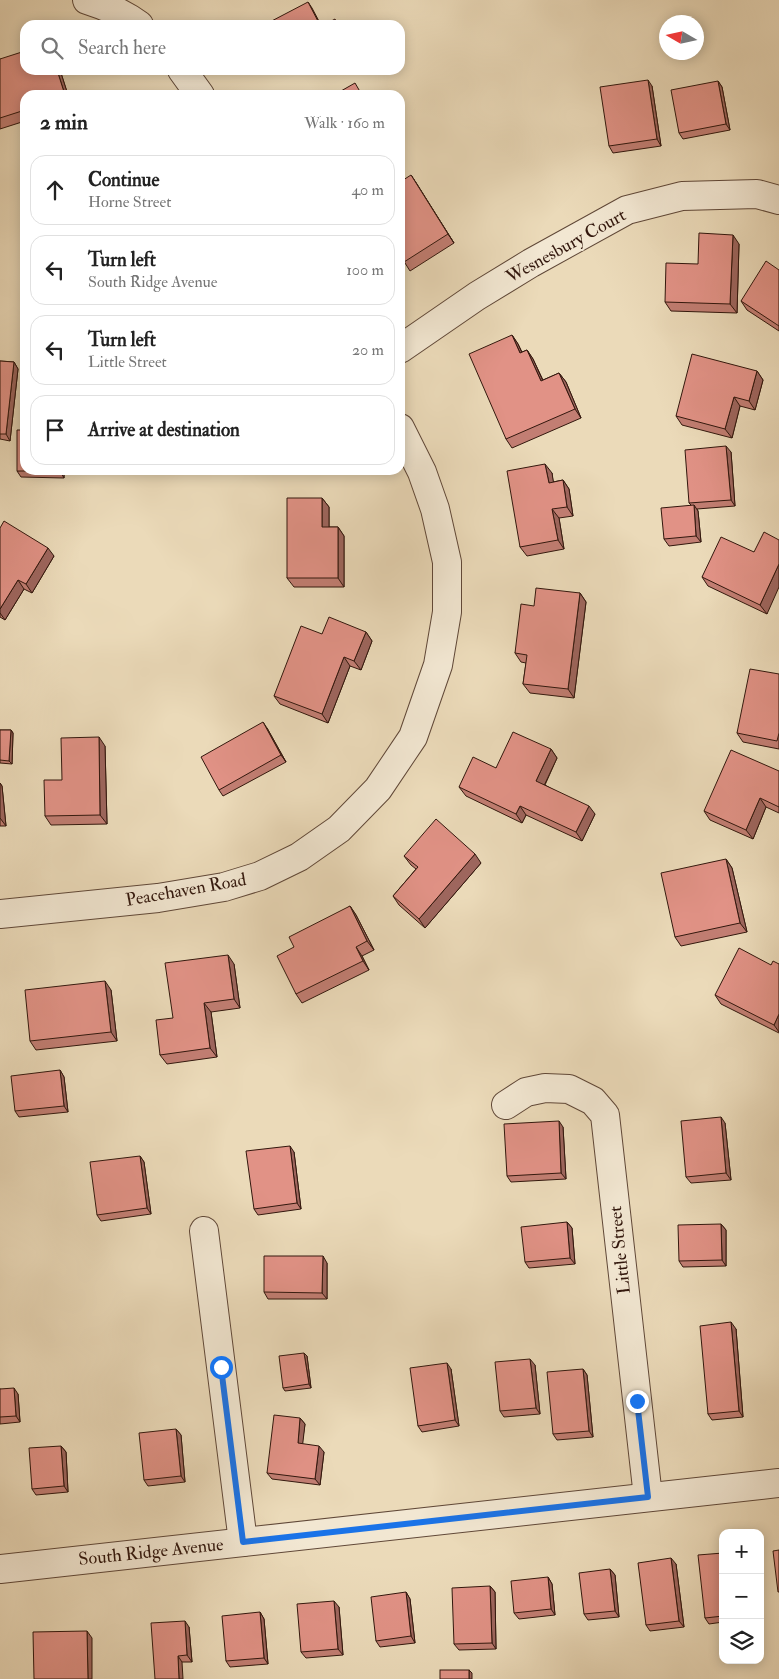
<!DOCTYPE html>
<meta charset="utf-8">
<style>
body{margin:0;font-family:"IM FELL Double Pica",serif;background:#f2f2f2;color:#222}
.controls{position:absolute;right:15px;bottom:15px;display:grid;overflow:hidden;border-radius:10px;box-shadow:0 2px 12px #0003}
.controls button{width:45px;height:45px;display:grid;place-items:center;padding:0;border:0;border-bottom:1px solid #e0e0e0;background:#fff;color:#222;font:25px sans-serif}
.compass{position:absolute;left:659px;top:15px;width:45px;height:45px;border-radius:50%;background:#fff;box-shadow:0 2px 12px #0003;rotate:279deg}
.stop{position:absolute;width:15px;height:15px;margin:-11px;border:4px solid #1a73e8;border-radius:50%;background:#fff}
.stop.end{background:#1a73e8;border-color:#fff;box-shadow:0 1px 5px #0008}
.list{margin:0;padding:0;list-style:none}
h2{display:flex;justify-content:space-between;align-items:center;height:65px;margin:0;padding:0 20px;font-size:21px}
h2 small{font-size:16px;font-weight:400;color:#767676}
.list li{display:grid;grid-template-columns:32px 1fr auto;gap:15px;align-items:center;box-sizing:border-box;height:70px;margin:0 10px 10px;padding:0 10px;border:1px solid #e0e0e0;border-radius:15px}
.list b{display:block;font-size:19px;white-space:nowrap}
.list p{margin:0;font-size:16px;white-space:nowrap;color:#767676}
.list em{font-size:16px;font-style:normal;color:#767676}
.icon{flex:none;width:28px;height:28px;fill:none;stroke:currentColor;stroke-width:2;stroke-linecap:round;stroke-linejoin:round}
.map{position:relative;flex:none;width:779px;height:1679px;overflow:hidden}
.search{position:absolute;background:#fff;box-shadow:0 2px 12px #0003;left:20px;top:20px;width:385px;height:55px;display:flex;align-items:center;gap:12px;box-sizing:border-box;padding:0 18px;border-radius:15px;color:#767676;font-size:19px}
.panel{position:absolute;background:#fff;box-shadow:0 2px 12px #0003;left:20px;top:90px;width:385px;height:385px;border-radius:15px}
.map>svg:first-child{display:block}
.lines{fill:none;stroke-linecap:round;stroke-linejoin:round}
.minor-casing{stroke:#604838;stroke-width:30}
.minor{stroke:#f2e7d2;stroke-width:28}
.wall{fill:#c27e73;stroke:#32170d}
.shaded-wall{fill:#9e665e;stroke:#32170d}
.building{fill:#e19286;stroke:#32170d}
.route{stroke:#1a73e8;stroke-width:6}
.labels{text-anchor:middle;dominant-baseline:central;stroke-width:4;stroke-linejoin:round;paint-order:stroke}
.street-label{font-size:18px;fill:#32170d;stroke:#f2e7d2}
</style>
<div class="map">
<svg width="779" height="1679" viewBox="0 0 779 1679">
<rect width="100%" height="100%" fill="#ebdab9"/>
<filter id="stains"><feTurbulence type="fractalNoise" baseFrequency=".004" numOctaves="4"/><feColorMatrix values="0 0 0 0 .2 0 0 0 0 .09 0 0 0 0 .02 0 0 0 .5 -.17"/></filter>
<radialGradient id="worn" r=".72"><stop offset=".6" stop-color="#630" stop-opacity="0"/><stop offset="1" stop-color="#630" stop-opacity=".3"/></radialGradient>
<g class="lines">
<!-- minor casing -->
<g class="minor-casing">
<g id="minor">
<path d="M87,0C106,6 123,13 139,25"/>
<path d="M182,70L200,95"/>
<path d="M400,349L477,296L531,263L627,210L682,196L757,194L779,200"/>
<path d="M0,914L158,898L224,887L260,876L299,857L339,829L378,789L413,737L438,665L447,612V562L435,509L422,472L400,428"/>
<path d="M506,1105L526,1092L545,1088L569,1089L593,1101L605,1115L648,1497"/>
<path d="M204,1231L243,1542"/>
<path d="M0,1569L779,1483"/>
</g>
</g>
<!-- minor -->
<use href="#minor" class="minor"/>
</g>
<!-- wall -->
<g class="wall">
<path d="M0,59L25,70H60L68,95H25V121L0,129Z"/>
<path d="M718,81L722,87L730,130L683,139L679,133Z"/>
<path d="M652,86L661,146L613,153L609,146Z"/>
<path d="M411,175L454,243L410,271L400,255Z"/>
<path d="M739,244L737,313L671,311L665,302L698,264Z"/>
<path d="M779,270V331L747,310L741,301Z"/>
<path d="M512,335L518,344L522,352L527,350L533,359L543,380L559,373L566,382L581,418L512,448L506,439Z"/>
<path d="M0,361L14,362L18,369L10,441L0,439Z"/>
<path d="M757,371L763,380L755,410L740,406L732,438L682,425L676,416Z"/>
<path d="M731,452L735,506L697,509L698,511L701,542L669,546L664,539L691,505L689,503Z"/>
<path d="M25,470H64V478L21,477L17,471Z"/>
<path d="M552,473L553,482L563,480L569,489L573,516L559,518L564,549L527,556L520,547Z"/>
<path d="M322,498L329,507V527H338L344,536V587H294L287,578Z"/>
<path d="M0,528L54,556L32,593L24,589L5,620L0,617Z"/>
<path d="M754,552L767,614L708,586L702,577Z"/>
<path d="M580,593L586,602L574,698L530,693L523,684L526,663L521,662L515,653L534,606Z"/>
<path d="M366,632L372,641L361,670L350,666L328,723L280,704L274,696L322,634Z"/>
<path d="M779,674V749L743,742L737,733Z"/>
<path d="M267,728L286,762L223,796L219,790Z"/>
<path d="M0,730H11L13,733L12,764L0,763Z"/>
<path d="M105,746L107,824L51,825L45,816L62,780Z"/>
<path d="M551,749L557,758L545,785L595,814L582,841L526,815L522,823L466,796L459,787L496,768Z"/>
<path d="M779,771V813L766,807L753,839L710,820L704,811Z"/>
<path d="M0,783L2,786L6,826H0Z"/>
<path d="M404,856L481,863L425,928L399,905L393,896L416,869L411,865Z"/>
<path d="M726,859L732,868L747,932L681,946L675,937Z"/>
<path d="M350,906L356,915L374,950L362,956L369,970L302,1003L296,994L294,947Z"/>
<path d="M234,964L240,1008L211,1012L217,1057L167,1064L160,1055L173,1018Z"/>
<path d="M779,964V1033L721,1004L715,995L771,965Z"/>
<path d="M111,990L117,1041L36,1050L30,1041Z"/>
<path d="M60,1070L64,1077L68,1112L19,1117L15,1111Z"/>
<path d="M725,1123L731,1180L691,1183L686,1177Z"/>
<path d="M563,1127L566,1179L511,1182L507,1176Z"/>
<path d="M294,1152L301,1209L258,1215L254,1209Z"/>
<path d="M140,1156L144,1162L151,1214L101,1221L97,1215Z"/>
<path d="M567,1222L572,1228L575,1264L529,1268L525,1262Z"/>
<path d="M721,1224L726,1230V1266L683,1267L679,1261Z"/>
<path d="M327,1263V1299H268L264,1292Z"/>
<path d="M736,1329L743,1417L712,1420L708,1414Z"/>
<path d="M304,1353L307,1356L311,1388L285,1391L283,1388Z"/>
<path d="M535,1365L540,1414L504,1417L500,1411Z"/>
<path d="M451,1369L459,1426L422,1432L418,1426Z"/>
<path d="M583,1369L587,1375L593,1437L557,1440L553,1434Z"/>
<path d="M0,1389L18,1394L20,1422L0,1424Z"/>
<path d="M300,1418L305,1424L302,1444L324,1452L320,1485L272,1479L267,1473Z"/>
<path d="M176,1429L181,1435L185,1482L148,1486L144,1480Z"/>
<path d="M61,1446L66,1452L68,1492L36,1495L32,1489Z"/>
<path d="M723,1553V1622L709,1624L705,1618Z"/>
<path d="M676,1564L684,1627L650,1631L646,1625Z"/>
<path d="M610,1569L615,1575L619,1617L588,1620L584,1614Z"/>
<path d="M548,1577L552,1584L555,1615L519,1619L514,1613Z"/>
<path d="M490,1586L495,1592L496,1649L459,1650L454,1644Z"/>
<path d="M406,1592L410,1599L415,1643L380,1647L376,1641Z"/>
<path d="M339,1607L343,1655L306,1658L301,1652Z"/>
<path d="M260,1612L264,1619L268,1664L230,1667L226,1661Z"/>
<path d="M189,1627L192,1662H182L155,1679Z"/>
</g>
<!-- shaded-wall -->
<g class="shaded-wall">
<path d="M308,2L312,8L321,25H320Z"/>
<path d="M57,70H60L68,95H65Z"/>
<path d="M648,80L652,86L661,146L657,139Z"/>
<path d="M718,81L722,87L730,130L726,124Z"/>
<path d="M411,175L417,184L454,243L448,234Z"/>
<path d="M733,235L739,244L737,313L730,304Z"/>
<path d="M512,335L518,344L526,362L520,353Z"/>
<path d="M527,350L533,359L547,390L541,381Z"/>
<path d="M14,362L18,369L10,441L6,434Z"/>
<path d="M757,371L763,380L755,410L749,401Z"/>
<path d="M559,373L566,382L581,418L575,409Z"/>
<path d="M734,397L740,406L732,438L725,429Z"/>
<path d="M726,446L731,452L735,506L731,500Z"/>
<path d="M545,464L552,473L555,492L549,483Z"/>
<path d="M60,470H64V478L60,471Z"/>
<path d="M563,480L569,489L573,516L567,507Z"/>
<path d="M322,498L329,507V536L322,527Z"/>
<path d="M694,505L698,511L701,542L696,536Z"/>
<path d="M552,509L559,518L564,549L558,540Z"/>
<path d="M338,527L344,536V587L338,578Z"/>
<path d="M48,548L54,556L32,593L26,584Z"/>
<path d="M779,564V587L767,614L760,605Z"/>
<path d="M18,580L24,589L5,620L0,613V609Z"/>
<path d="M580,593L586,602L574,698L568,689Z"/>
<path d="M366,632L372,641L361,670L354,661Z"/>
<path d="M344,657L350,666L328,723L322,714Z"/>
<path d="M263,722L267,728L286,762L281,755Z"/>
<path d="M11,730L13,733L12,764L9,761Z"/>
<path d="M99,737L105,746L107,824L100,815Z"/>
<path d="M551,749L557,758L542,790L536,781Z"/>
<path d="M0,783L2,786L6,826L0,818Z"/>
<path d="M760,798L766,807L753,839L746,830Z"/>
<path d="M520,806L526,815L522,823L516,814Z"/>
<path d="M589,806L595,814L582,841L576,832Z"/>
<path d="M475,854L481,863L425,928L419,919Z"/>
<path d="M726,859L732,868L747,932L740,923Z"/>
<path d="M350,906L356,915L374,950L367,941Z"/>
<path d="M356,947L362,956L369,970L363,961Z"/>
<path d="M228,955L234,964L240,1008L234,999Z"/>
<path d="M105,981L111,990L117,1041L111,1032Z"/>
<path d="M204,1003L211,1012L217,1057L210,1048Z"/>
<path d="M779,1014V1032L774,1025Z"/>
<path d="M60,1070L64,1077L68,1112L64,1106Z"/>
<path d="M721,1117L725,1123L731,1180L726,1173Z"/>
<path d="M559,1121L563,1127L566,1179L561,1173Z"/>
<path d="M290,1146L294,1152L301,1209L297,1203Z"/>
<path d="M140,1156L144,1162L151,1214L147,1208Z"/>
<path d="M567,1222L572,1228L575,1264L570,1258Z"/>
<path d="M721,1224L726,1230V1266L722,1260Z"/>
<path d="M323,1256L327,1263V1299L322,1293Z"/>
<path d="M731,1322L736,1329L743,1417L739,1411Z"/>
<path d="M304,1353L307,1356L311,1388L309,1384Z"/>
<path d="M530,1359L535,1365L540,1414L536,1408Z"/>
<path d="M447,1363L451,1369L459,1426L455,1420Z"/>
<path d="M583,1369L587,1375L593,1437L589,1431Z"/>
<path d="M14,1388L18,1394L20,1422L16,1416Z"/>
<path d="M300,1418L305,1424L302,1450L298,1443Z"/>
<path d="M176,1429L181,1435L185,1482L181,1476Z"/>
<path d="M61,1446L66,1452L68,1492L64,1486Z"/>
<path d="M319,1446L324,1452L320,1485L315,1479Z"/>
<path d="M671,1558L676,1564L684,1627L679,1621Z"/>
<path d="M610,1569L615,1575L619,1617L615,1611Z"/>
<path d="M548,1577L552,1584L555,1615L551,1609Z"/>
<path d="M490,1586L495,1592L496,1649L492,1643Z"/>
<path d="M406,1592L410,1599L415,1643L411,1636Z"/>
<path d="M334,1601L339,1607L343,1655L338,1649Z"/>
<path d="M260,1612L264,1619L268,1664L264,1658Z"/>
<path d="M185,1621L189,1627L192,1662L187,1655Z"/>
<path d="M87,1631L92,1638V1679H88Z"/>
<path d="M178,1656L182,1662L183,1679H179Z"/>
<path d="M469,1670L472,1673V1679H469Z"/>
</g>
<!-- building -->
<g class="building">
<path d="M308,2L320,25H264Z"/>
<path d="M335,19L338,25H324Z"/>
<path d="M25,51V70H57L65,95H25V110L0,118V59Z"/>
<path d="M648,80L657,139L609,146L600,87Z"/>
<path d="M718,81L726,124L679,133L671,90Z"/>
<path d="M355,83L362,95H334Z"/>
<path d="M411,175L448,234L404,262L400,255V182Z"/>
<path d="M699,233L733,235L730,304L665,302L666,263L698,264Z"/>
<path d="M766,261L779,270V326L741,301Z"/>
<path d="M512,335L520,353L527,350L541,381L559,373L575,409L506,439L469,354Z"/>
<path d="M692,354L757,371L749,401L734,397L725,429L676,416Z"/>
<path d="M0,361L14,362L6,434H0Z"/>
<path d="M17,430H25V470H60V471H17Z"/>
<path d="M726,446L731,500L689,503L685,450Z"/>
<path d="M545,464L549,483L563,480L567,507L552,509L558,540L520,547L507,471Z"/>
<path d="M287,498H322V527H338V578H287Z"/>
<path d="M694,505L696,536L664,539L661,508Z"/>
<path d="M4,521L48,548L26,584L18,580L0,609V528Z"/>
<path d="M764,532L779,540V564L760,605L702,577L721,537L754,552Z"/>
<path d="M536,588L580,593L568,689L523,684L527,655L515,653L521,604L534,606Z"/>
<path d="M329,617L366,632L354,661L344,657L322,714L274,696L301,626L322,634Z"/>
<path d="M750,669L779,674V733L777,741L737,733Z"/>
<path d="M263,722L281,755L219,790L201,757Z"/>
<path d="M0,730H11L9,761L0,760Z"/>
<path d="M513,732L551,749L536,781L589,806L576,832L520,806L516,814L459,787L473,757L496,768Z"/>
<path d="M99,737L100,815L45,816L44,780H62L61,738Z"/>
<path d="M731,750L779,771V807L760,798L746,830L704,811Z"/>
<path d="M436,819L475,854L419,919L393,896L418,867L404,856Z"/>
<path d="M726,859L740,923L675,937L661,873Z"/>
<path d="M350,906L367,941L356,947L363,961L296,994L277,956L294,947L289,937Z"/>
<path d="M739,948L771,965L773,961L779,964V1014L774,1025L715,995Z"/>
<path d="M228,955L234,999L204,1003L210,1048L160,1055L156,1020L173,1018L165,963Z"/>
<path d="M105,981L111,1032L30,1041L25,990Z"/>
<path d="M60,1070L64,1106L15,1111L11,1076Z"/>
<path d="M721,1117L726,1173L686,1177L681,1121Z"/>
<path d="M559,1121L561,1173L507,1176L504,1124Z"/>
<path d="M290,1146L297,1203L254,1209L246,1151Z"/>
<path d="M140,1156L147,1208L97,1215L90,1162Z"/>
<path d="M567,1222L570,1258L525,1262L521,1227Z"/>
<path d="M721,1224L722,1260L679,1261L678,1225Z"/>
<path d="M264,1256H323L322,1293L264,1292Z"/>
<path d="M731,1322L739,1411L708,1414L700,1326Z"/>
<path d="M304,1353L309,1384L283,1388L279,1356Z"/>
<path d="M530,1359L536,1408L500,1411L495,1362Z"/>
<path d="M447,1363L455,1420L418,1426L410,1368Z"/>
<path d="M583,1369L589,1431L553,1434L547,1372Z"/>
<path d="M14,1388L16,1416L0,1417V1389Z"/>
<path d="M274,1415L300,1418L298,1443L319,1446L315,1479L267,1473Z"/>
<path d="M176,1429L181,1476L144,1480L139,1433Z"/>
<path d="M61,1446L64,1486L32,1489L29,1448Z"/>
<path d="M779,1550V1592H778L773,1551Z"/>
<path d="M723,1553V1616L705,1618L698,1555Z"/>
<path d="M671,1558L679,1621L646,1625L638,1563Z"/>
<path d="M610,1569L615,1611L584,1614L579,1573Z"/>
<path d="M548,1577L551,1609L514,1613L511,1581Z"/>
<path d="M490,1586L492,1643L454,1644L452,1588Z"/>
<path d="M406,1592L411,1636L376,1641L371,1597Z"/>
<path d="M334,1601L338,1649L301,1652L297,1604Z"/>
<path d="M260,1612L264,1658L226,1661L222,1616Z"/>
<path d="M185,1621L187,1655L178,1656L179,1679H155L151,1623Z"/>
<path d="M87,1631L88,1679H34L33,1632Z"/>
<rect x="440" y="1670" width="29" height="9"/>
</g>
<g class="lines">
<!-- route -->
<path class="route" d="M221,1367L243,1542L648,1497L637,1401"/>
</g>
<g class="labels">
<!-- street labels -->
<g class="street-label">
<text transform="translate(566 246) rotate(-29)">Wesnesbury Court</text>
<text transform="translate(186 890) rotate(-10)">Peacehaven Road</text>
<text transform="translate(620 1250) rotate(-96)">Little Street</text>
<text transform="translate(151 1552) rotate(-6)">South Ridge Avenue</text>
</g>
</g>
<rect width="100%" height="100%" filter="url(#stains)"/>
<rect width="100%" height="100%" fill="url(#worn)"/>
</svg>
<div class="controls">
<button>+</button>
<button>−</button>
<button><svg class="icon" aria-label="layers" viewBox="0 0 24 24"><path d="M12 4l9 5-9 5-9-5zM3 14l9 5 9-5"/></svg></button>
</div>
<svg class="compass" viewBox="-18 -18 36 36"><path d="M0-13l5 13h-10z" fill="#e53935"/><path d="M0 13l5-13h-10z" fill="#767676"/></svg>
<div class="stop" style="left:221px;top:1367px"></div>
<div class="stop end" style="left:637px;top:1401px"></div>
<div class="search"><svg class="icon" aria-label="search" viewBox="0 0 24 24"><circle cx="10" cy="10" r="6"/><path d="M15 15l6 6"/></svg>Search here</div>
<section class="panel">
<h2>2 min<small>Walk · 160 m</small></h2>
<ul class="list">
<li><svg class="icon" aria-label="ahead" viewBox="0 0 24 24"><path d="M12 20V5M6 11l6-6 6 6"/></svg><div><b>Continue</b><p>Horne Street</p></div><em>40 m</em></li>
<li><svg class="icon" aria-label="left" viewBox="0 0 24 24"><path d="M17 20v-9H6M10 6l-5 5 5 5"/></svg><div><b>Turn left</b><p>South Ridge Avenue</p></div><em>100 m</em></li>
<li><svg class="icon" aria-label="left" viewBox="0 0 24 24"><path d="M17 20v-9H6M10 6l-5 5 5 5"/></svg><div><b>Turn left</b><p>Little Street</p></div><em>20 m</em></li>
<li><svg class="icon" aria-label="arrive" viewBox="0 0 24 24"><path d="M6 21V4h12l-3 4 3 4H6"/></svg><div><b>Arrive at destination</b></div></li>
</ul>
</section>
</div>
